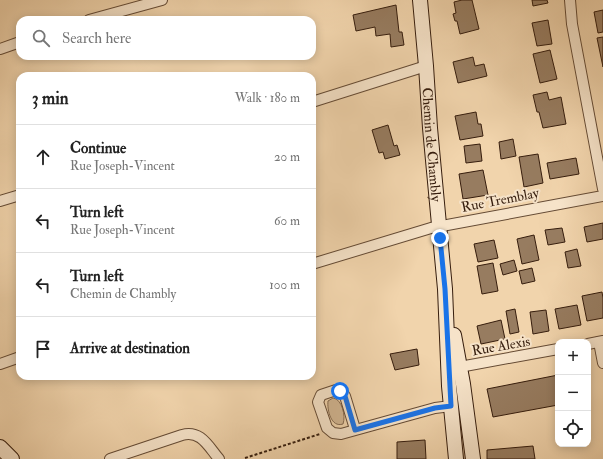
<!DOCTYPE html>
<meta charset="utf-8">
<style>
body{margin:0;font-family:"IM FELL Double Pica",serif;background:#f6f6f6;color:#222}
.controls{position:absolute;right:12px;bottom:12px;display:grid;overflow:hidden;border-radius:8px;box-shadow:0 2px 10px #0003}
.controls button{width:36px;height:36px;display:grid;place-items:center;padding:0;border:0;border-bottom:1px solid #e0e0e0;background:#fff;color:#222;font:20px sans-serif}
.stop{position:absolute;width:12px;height:12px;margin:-9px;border:3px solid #1a73e8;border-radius:50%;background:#fff}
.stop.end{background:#1a73e8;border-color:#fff;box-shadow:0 1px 4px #0008}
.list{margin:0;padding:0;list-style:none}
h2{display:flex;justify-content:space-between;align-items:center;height:52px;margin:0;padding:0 16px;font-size:17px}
h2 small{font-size:13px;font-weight:400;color:#767676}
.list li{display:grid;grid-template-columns:26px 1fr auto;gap:12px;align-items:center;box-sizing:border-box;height:64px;padding:0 16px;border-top:1px solid #e0e0e0}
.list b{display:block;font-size:15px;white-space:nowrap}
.list p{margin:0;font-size:13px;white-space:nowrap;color:#767676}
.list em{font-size:13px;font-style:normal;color:#767676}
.icon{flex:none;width:22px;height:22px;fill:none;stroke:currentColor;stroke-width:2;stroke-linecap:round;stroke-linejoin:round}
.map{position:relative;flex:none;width:603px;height:459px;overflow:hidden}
.search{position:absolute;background:#fff;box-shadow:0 2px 10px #0003;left:16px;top:16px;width:300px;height:44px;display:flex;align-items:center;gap:10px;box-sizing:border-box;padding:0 14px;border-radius:12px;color:#767676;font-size:15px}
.panel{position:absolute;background:#fff;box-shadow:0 2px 10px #0003;left:16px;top:72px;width:300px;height:308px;border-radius:12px}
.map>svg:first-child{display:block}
.green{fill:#d1b591;stroke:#84694f}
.building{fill:#977c60;stroke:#361d0d}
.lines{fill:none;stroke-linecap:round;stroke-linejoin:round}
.street-casing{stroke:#654b35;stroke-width:12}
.secondary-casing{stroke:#361d0d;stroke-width:16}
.path{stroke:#361d0d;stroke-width:2;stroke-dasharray:3 2;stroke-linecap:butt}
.street{stroke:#f6e3c9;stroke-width:10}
.secondary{stroke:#f6e3c9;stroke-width:14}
.route{stroke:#1a73e8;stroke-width:5}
.labels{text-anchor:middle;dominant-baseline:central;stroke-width:4;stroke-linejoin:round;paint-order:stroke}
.street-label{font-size:14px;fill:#361d0d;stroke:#f6e3c9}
</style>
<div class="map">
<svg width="603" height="459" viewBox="0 0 603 459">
<rect width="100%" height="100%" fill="#f1d4ac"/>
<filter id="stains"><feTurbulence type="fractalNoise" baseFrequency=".005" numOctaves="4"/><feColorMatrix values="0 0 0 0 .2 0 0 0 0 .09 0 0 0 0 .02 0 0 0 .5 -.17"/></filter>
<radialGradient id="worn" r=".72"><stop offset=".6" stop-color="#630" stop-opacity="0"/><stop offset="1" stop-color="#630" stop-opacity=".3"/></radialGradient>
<!-- green -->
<g class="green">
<path d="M333,398C342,399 346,416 343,424C331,428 327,410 328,401Z"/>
<path d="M457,417H462L468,459H462Z"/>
</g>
<!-- building -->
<g class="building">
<path d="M462,0H472L479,29L460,34L457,21H455L453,14L456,13L454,2Z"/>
<path d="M532,0H547L548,3L533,6Z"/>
<path d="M396,5L399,32H402L404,45L391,47L390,34L376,36L375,27L356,31L353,15Z"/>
<path d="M603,10V32L598,33L594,12Z"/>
<path d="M548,20L552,44L537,46L532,23Z"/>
<path d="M603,37V67L597,38Z"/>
<path d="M550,50L557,79L540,83L533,54Z"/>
<path d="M473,57L475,66L484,64L487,76L458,83L453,62Z"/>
<path d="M547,92L549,100L561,97L566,124L543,128L539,112H537L533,95Z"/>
<path d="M476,112L478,124H481L483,136L460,140L455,116Z"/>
<path d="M388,125L394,146L397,145L400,155L385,159L383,152L379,153L372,130Z"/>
<path d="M513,139L516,156L501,159L499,142Z"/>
<path d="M480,144L482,161L466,163L464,146Z"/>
<path d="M538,154L543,183L524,187L519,157Z"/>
<path d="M576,158L579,174L550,179L547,163Z"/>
<path d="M483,170L488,195L463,199L459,174Z"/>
<path d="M603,223V239L587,242L584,227Z"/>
<path d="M562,228L565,242L548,245L545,230Z"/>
<path d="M534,235L539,260L522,264L517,239Z"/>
<path d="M494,240L498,258L478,262L474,244Z"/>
<path d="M577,249L581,266L568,268L565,252Z"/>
<path d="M514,260L517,271L503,275L500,264Z"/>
<path d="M493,263L498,291L482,294L477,266Z"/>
<path d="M532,268L535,281L522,284L519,271Z"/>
<path d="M602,292L603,298V318L587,321L582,296Z"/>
<path d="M577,305L581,325L559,329L555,309Z"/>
<path d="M515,309L519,332L510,334L506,311Z"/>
<path d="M546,310L549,331L533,334L530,312Z"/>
<path d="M501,320L505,339L481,344L477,326Z"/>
<path d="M417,349L419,365L395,370L390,354Z"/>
<path d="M558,375V405L493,417L487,389Z"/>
<path d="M425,440L426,459H397V442Z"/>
<path d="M533,446L535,459H487V450Z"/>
</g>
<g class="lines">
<!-- street casing -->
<g class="street-casing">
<g id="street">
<path d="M570,0L572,24L603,189"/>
<path d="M89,20L162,0"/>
<path d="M0,49L20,42"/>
<path d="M312,102L426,66"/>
<path d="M0,201L20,195"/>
<path d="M312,264L431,228L603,196"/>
<path d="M599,342L603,363"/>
<path d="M588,344L603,341"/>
<path d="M0,364L20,357"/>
<path d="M454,368L558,349"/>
<path d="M355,429L345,396L342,392L336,390L321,395L318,402L327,428L333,433L341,434L435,408L451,406"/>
<path d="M110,459L182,435C201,430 208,446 219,459"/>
</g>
</g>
<!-- secondary casing -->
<g class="secondary-casing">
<g id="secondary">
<path id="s1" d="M420,0L426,66L430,128L445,289L449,386L456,459"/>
<path d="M454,335L463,384L473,459"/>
<path d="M0,447L12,459"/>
</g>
</g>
<!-- path -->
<path class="path" d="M245,458L320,434"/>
<!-- street -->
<use href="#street" class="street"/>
<!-- secondary -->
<use href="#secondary" class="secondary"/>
</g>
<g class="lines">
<!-- route -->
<path class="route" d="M340,391L345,396L355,430L435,408L451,406L445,289L440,238"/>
</g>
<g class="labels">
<!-- street labels -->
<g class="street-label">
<text stroke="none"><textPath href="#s1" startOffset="145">Chemin de Chambly</textPath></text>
<text transform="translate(500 200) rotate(-11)">Rue Tremblay</text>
<text transform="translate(501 346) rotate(-10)">Rue Alexis</text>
</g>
</g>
<rect width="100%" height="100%" filter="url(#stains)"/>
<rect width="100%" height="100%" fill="url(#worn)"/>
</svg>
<div class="controls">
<button>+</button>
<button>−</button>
<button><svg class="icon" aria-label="locate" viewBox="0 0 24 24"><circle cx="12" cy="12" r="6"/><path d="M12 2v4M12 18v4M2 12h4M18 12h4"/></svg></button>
</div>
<div class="stop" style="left:340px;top:391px"></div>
<div class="stop end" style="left:440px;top:238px"></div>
<div class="search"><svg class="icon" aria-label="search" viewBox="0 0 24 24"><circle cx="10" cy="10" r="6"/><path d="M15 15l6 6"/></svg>Search here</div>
<section class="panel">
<h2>3 min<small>Walk · 180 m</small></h2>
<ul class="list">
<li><svg class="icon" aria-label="ahead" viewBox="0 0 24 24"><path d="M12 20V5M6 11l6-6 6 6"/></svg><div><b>Continue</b><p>Rue Joseph-Vincent</p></div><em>20 m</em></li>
<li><svg class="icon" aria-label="left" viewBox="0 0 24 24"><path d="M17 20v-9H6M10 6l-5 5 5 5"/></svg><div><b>Turn left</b><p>Rue Joseph-Vincent</p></div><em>60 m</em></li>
<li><svg class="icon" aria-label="left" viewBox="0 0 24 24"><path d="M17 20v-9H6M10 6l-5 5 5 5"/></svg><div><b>Turn left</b><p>Chemin de Chambly</p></div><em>100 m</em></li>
<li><svg class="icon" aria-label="arrive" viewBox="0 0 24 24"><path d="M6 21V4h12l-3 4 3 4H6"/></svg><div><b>Arrive at destination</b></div></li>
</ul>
</section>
</div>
